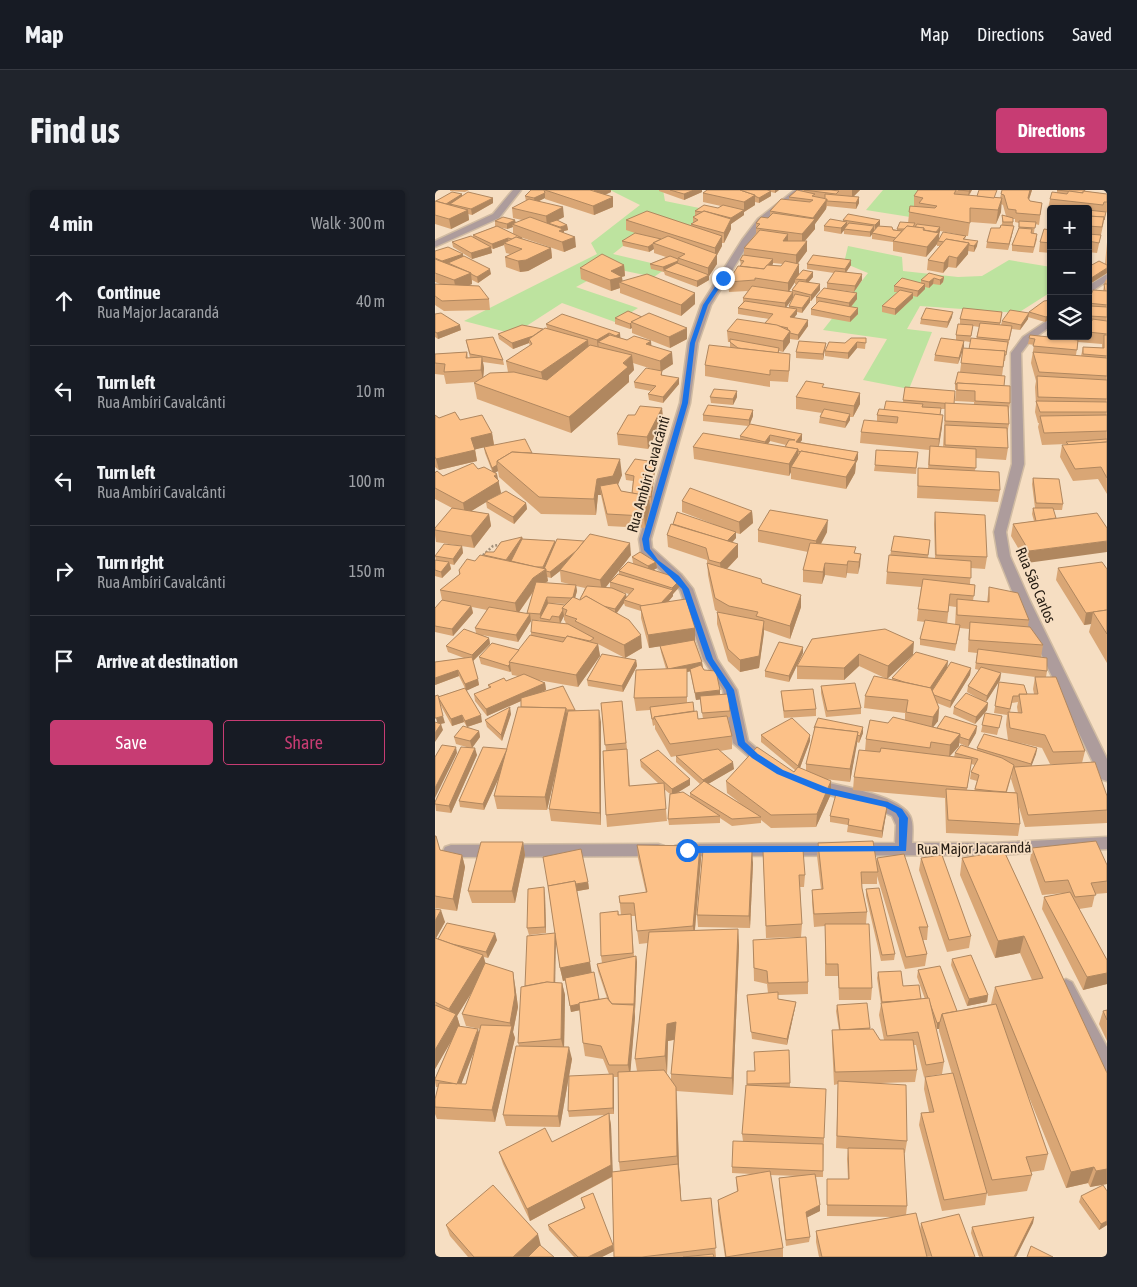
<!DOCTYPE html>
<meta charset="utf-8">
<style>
body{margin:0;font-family:"Asap Condensed",sans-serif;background:#20242c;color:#f1f3f6}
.controls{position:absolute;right:15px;top:15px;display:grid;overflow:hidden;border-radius:5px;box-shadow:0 1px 4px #0004}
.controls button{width:45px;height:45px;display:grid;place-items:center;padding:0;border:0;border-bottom:1px solid #363941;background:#171b24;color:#f1f3f6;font:25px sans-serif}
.stop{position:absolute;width:15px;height:15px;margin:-11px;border:4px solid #1a73e8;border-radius:50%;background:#fff}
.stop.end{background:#1a73e8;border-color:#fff;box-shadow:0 1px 5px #0008}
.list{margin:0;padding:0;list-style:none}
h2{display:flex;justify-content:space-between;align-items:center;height:65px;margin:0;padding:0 20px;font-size:21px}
h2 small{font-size:16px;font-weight:400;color:#9ea1a6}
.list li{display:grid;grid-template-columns:32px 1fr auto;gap:15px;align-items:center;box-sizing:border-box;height:90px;padding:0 20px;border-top:1px solid #363941}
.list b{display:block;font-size:19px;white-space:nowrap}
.list p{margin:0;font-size:16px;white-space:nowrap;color:#9ea1a6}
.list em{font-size:16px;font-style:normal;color:#9ea1a6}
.actions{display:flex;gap:10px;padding:15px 20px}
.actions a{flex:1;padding:11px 0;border:1px solid #c73c73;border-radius:5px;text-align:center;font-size:18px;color:#c73c73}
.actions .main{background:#c73c73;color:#fff}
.icon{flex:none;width:28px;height:28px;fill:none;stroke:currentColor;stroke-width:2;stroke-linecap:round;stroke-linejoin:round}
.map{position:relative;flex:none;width:672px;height:1067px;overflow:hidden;border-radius:5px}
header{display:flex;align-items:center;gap:30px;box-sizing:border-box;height:70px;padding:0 25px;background:#171b24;border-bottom:1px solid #363941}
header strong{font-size:24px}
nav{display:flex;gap:28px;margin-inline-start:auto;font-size:18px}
.intro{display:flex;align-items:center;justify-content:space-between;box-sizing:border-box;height:120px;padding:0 30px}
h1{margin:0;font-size:35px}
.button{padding:12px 22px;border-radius:5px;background:#c73c73;color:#fff;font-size:18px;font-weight:700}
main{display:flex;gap:30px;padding:0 30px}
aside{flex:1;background:#171b24;border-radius:5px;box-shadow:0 1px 4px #0004}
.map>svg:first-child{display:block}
.green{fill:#bde39f}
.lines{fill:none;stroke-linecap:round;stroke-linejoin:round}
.service-casing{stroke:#d0bba2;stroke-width:3}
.minor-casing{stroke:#d0bba2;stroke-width:3}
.path{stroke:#a18f7a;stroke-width:2.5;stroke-dasharray:2 2;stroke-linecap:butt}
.service{fill:#ad9c9c;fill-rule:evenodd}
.minor{fill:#ad9c9c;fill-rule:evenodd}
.wall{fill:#d9a675;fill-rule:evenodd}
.shaded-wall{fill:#b0875f}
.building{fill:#fcc188;stroke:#b0875f}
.route{fill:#1a73e8}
.labels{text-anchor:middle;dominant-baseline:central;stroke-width:4;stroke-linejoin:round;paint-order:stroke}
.street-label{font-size:15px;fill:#251c12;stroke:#f6dec2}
</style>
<header>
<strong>Map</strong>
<nav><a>Map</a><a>Directions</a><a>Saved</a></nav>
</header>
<div class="intro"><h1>Find us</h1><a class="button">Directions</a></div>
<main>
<aside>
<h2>4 min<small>Walk · 300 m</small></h2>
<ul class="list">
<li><svg class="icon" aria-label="ahead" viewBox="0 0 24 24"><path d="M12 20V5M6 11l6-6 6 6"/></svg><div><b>Continue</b><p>Rua Major Jacarandá</p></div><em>40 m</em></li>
<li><svg class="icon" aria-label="left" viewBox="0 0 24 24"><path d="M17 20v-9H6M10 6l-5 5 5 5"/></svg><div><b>Turn left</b><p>Rua Ambíri Cavalcânti</p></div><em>10 m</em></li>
<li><svg class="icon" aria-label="left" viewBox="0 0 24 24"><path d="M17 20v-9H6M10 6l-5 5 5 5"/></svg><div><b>Turn left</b><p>Rua Ambíri Cavalcânti</p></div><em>100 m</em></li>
<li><svg class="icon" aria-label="right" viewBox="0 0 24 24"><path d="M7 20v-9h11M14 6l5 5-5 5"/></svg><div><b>Turn right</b><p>Rua Ambíri Cavalcânti</p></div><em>150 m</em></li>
<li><svg class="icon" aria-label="arrive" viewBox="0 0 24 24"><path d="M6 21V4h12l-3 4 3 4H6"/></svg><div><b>Arrive at destination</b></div></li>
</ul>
<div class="actions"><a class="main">Save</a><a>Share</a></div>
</aside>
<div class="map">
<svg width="672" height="1067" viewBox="0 0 672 1067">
<rect width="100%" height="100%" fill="#f6dec2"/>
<!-- green -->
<g class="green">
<path d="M175,0H228L230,11L274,20L253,42L188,56L178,64L233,77L219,87L176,78L141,97L203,118L180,132L127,113L79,144L29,131L162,64L156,53L205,15Z"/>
<path d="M448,0H519L494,30L431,20Z"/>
<path d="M413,56L467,67L468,81L523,87L547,86L574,70L616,77V102L583,123L485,116L472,139L497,142L474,199L428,190L452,149L388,140L433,83L409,73Z"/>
</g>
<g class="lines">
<!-- service casing -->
<g class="service-casing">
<path id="service" d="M631,789L637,792L672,857V884L665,882L622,797L625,792Z"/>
</g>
<!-- minor casing -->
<g class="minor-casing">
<g id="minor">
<path d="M78,0H86L64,28L0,57V51L58,24Z"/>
<path d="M360,0H369L329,33L315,51L276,115L263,153L255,213L216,349L217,358L246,384L258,399L282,469L302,500L313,551L340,574L337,578H327L298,553L288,500L268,469L245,400L206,362L204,349L245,213L253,153L266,115L307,50L323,29Z"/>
<path d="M672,84V91L653,104V96Z"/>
<path d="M616,128V136L595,151L586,163L589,274L571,342L575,366L595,411L672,569V591L666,589L664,585L581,411L563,366L559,342L577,274L576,163L588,147Z"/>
<path d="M378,589C402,596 463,604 475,626C479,634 477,644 477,653H557L672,647V659L557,665L246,666L240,664L238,660L240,656L246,654L460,653L461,635L457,626L436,616L372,599L370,595L372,591Z"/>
<path d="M223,654L229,656L231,660L229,664L223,666L16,667L10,665L8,661L10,657L16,655Z"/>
</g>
</g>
<!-- path -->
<path class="path" d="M45,368L58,356L68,354"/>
<!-- service -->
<use href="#service" class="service"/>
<!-- minor -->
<use href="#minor" class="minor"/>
</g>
<!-- wall -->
<g class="wall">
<path d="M15,0H34L30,2L15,1Z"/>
<path d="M96,0H176V2L170,5L178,17L159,25L110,9V8L104,11L129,27L122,30L132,35L133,40L129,41V43L141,57L129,62L85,47L87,48L88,49L116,58L117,68L93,81L85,82L71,77L70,67L75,64L71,63L69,55L58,59L56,58L57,63L37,69L18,57L17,52L38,47V45L61,36H60V31L80,30L81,33L87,30L78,28L77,18L91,11L90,6ZM63,37L72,39L78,37V44Z"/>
<path d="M224,0H267V2L249,10L224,1Z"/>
<path d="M272,0H344L340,3L336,2V6L324,13L320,12V15L309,22V25L296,34V39L289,53H287V56L282,65V74L274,86V90L262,97L230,85L229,82L216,79L215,74L231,67L219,63V59L214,62L188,56L187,51L203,44L191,40V30L256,36V34L258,33V27L260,26V21L283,18L286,16L268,12V3Z"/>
<path d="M367,0H425L418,7H424V13L421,19L392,16L391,19L380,34V39L370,51H372V61L362,74H364V84L378,82V87L373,93L385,100L376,111H375V112L367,123L362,122V124L359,128L373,130V136L363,150L355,149V152L348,162L344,161V163L355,175L353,192L335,191V197L270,186V175L295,158V152H293L292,141L330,133L334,129L303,124V118L308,112V108L313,101L294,102L293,92L306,76L305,70L309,65V58L321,44V33L333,28L335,26V21L354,10V7L367,1ZM338,73L348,74L346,76L337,75ZM360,92V94H361L357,100V102L354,101ZM358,106L359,107L354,116V118L351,117Z"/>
<path d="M483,0H537L534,6L565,8L567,0H597L594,10L595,11L607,13L604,35L600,34L599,43L602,49L598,63L577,61V55L583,40L584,33L580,32V29H578V41L573,60L551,58L552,52L565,38L567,35V25L571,26L568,15L566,14V22L561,34L535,32L533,46H531L530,49L542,56L539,62L533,61V64L521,78L513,77L508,83L492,80L493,70L505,56H502V54L491,67L458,61V52L437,49V44L435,47L409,44V40L406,44L389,41V36L408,31V30L445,35L444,36L462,40V39L473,33L475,16H479V6ZM505,41L521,44L504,49Z"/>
<path d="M622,0H650V1L672,4V22H667H671L662,63L653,62V19H613L615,9L622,3Z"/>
<path d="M27,4V6L58,8V13L37,25L33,24L34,30L16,39L0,34V11Z"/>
<path d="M616,40V63L604,62L605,52Z"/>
<path d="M672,52V83L653,95V77L670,74Z"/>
<path d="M0,61L28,64V67L56,84L43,93L37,90V94L32,96L54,109L55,120L9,121L0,115V94H5L0,92Z"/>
<path d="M372,74L416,75L411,82L427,84V90L419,102L397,99L422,103V109L416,117L423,118V124L415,132L376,125V119L382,113H381V107L392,98V93L399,83L372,79Z"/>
<path d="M189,75L190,86L187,87V91L260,114L246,126L185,103V98L176,101L146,89L145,78Z"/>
<path d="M509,87L508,92L505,95L498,94L494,98L490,97V99L482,107L478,106V108L460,125L447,122V116L463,102H459V96L486,93V90Z"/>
<path d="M672,89V304L663,289L638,291L625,267L627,255H631V254L607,255L603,237L604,233H603L600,222L601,214L600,197L601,191L596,173L599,155L593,154L595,145L620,148V146H653V105H656L668,101L670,91ZM643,152L667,154V158L648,157L646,166L641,165Z"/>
<path d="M616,110V144H612L614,129L610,132L593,127V129L585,140L577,139L573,156H572L570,171H569L567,186L569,196L575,213L573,225L574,234L572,244L573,258L571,270L541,268L540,281L565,300L563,312L482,308L483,278L493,279L494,260L425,253L426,242L442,231V225L449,220L468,212L470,197L519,214L539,215V212L520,211L521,200H520V194L525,182L528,159L523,174L499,171L500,165L521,150V145L525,134V129L567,122L565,135H566L567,131L593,123L594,122ZM538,136L544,137L541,149L534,159L528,158L529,151L535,152ZM505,219H510L508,257L504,256L507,237L505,225Z"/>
<path d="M0,124L26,140L3,149L0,147Z"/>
<path d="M207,127L252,149L235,158L197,143V138L195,139L180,134V128Z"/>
<path d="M517,127L512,138L485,134L486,129Z"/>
<path d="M111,134L185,143V148L216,156L238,174L227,181V185L244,194L228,213L214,210L213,204L216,201L200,198L199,192L217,179L198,173L199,180L194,185V192L136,243L42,209L39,193L41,192L11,194L9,185L0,184V164L32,162L33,168H35L31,150L68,170L69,175L48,172L49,178L48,187L73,182L71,171L95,156L94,153L78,159L64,149L63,144L108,139L112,138Z"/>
<path d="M431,148L430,159L422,158L413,169L390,166V161Z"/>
<path d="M391,153L390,159L388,170L361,168V162Z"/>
<path d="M389,197L425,214L418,227H415V230L410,238L384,233L385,227L387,223L361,219V207Z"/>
<path d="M302,201V207L298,215L276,213L275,207Z"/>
<path d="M227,218L228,230L213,259L183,255L182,244L200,225Z"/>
<path d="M318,220V226L315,234L367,244V250L365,252L423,262V269L421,273L420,283L411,299L356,289V282L354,286L259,269L258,257L305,249V246L313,236L268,231V225ZM335,251L351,255L350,257L333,254Z"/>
<path d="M0,225L4,228L25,230L57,243L59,255L187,285L183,294L186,301L197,303L198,291L191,290L190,284L220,279L216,313H214L215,318L210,338L173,336L166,305H163L161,325L106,324L64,287L63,281L60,283L63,291L66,303L57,308L91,313L92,319L79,334L52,318L51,312L36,321L54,324L56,336L39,358L1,352L0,345V340L17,318L0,309V281L8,286L43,279L57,281L50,263L49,257L40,259L42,271L4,280L0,277Z"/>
<path d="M483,262L481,284L439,281L440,275Z"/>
<path d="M598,288L628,314L627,320H619L592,373L576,346L578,334L599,331L597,324L598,318H600L597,294Z"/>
<path d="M247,311L317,321L318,333L305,344L301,343V348L297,353L303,367L292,379L327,393L366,417L355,449L329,440L324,478L305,482L293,471L282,434V422H283L280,420L273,385L272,370L233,357L232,345L238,334H278L247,322Z"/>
<path d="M500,322L552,367L550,379L536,378L535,394L540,395L538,411L552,412L554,397L594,430L593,436L608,455L606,467L612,481L611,487L650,561L647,573L672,606V633L590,637L583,614L585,634L583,646L511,643L510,608L418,600L419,587L430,561L431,549L453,533L470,530V523L429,518L430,506L457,490V488L513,471L512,478H536L535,485L515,518L502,513L504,518L503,531L498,537L502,538L542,536L541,543L533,557L524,553V556L514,567H519L520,563L542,561V558L573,550L571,535L572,525L559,523L564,492L592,504H599L598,499L600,487L562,482L566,483L565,490L551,512L553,513L552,520L540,534L518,524L519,517L546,510L532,502L533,496L544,480L540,479L542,463L533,462L534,439L525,438L520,461L485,455V449L490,432L482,431L486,397L451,394L452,382L456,361L495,350L493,368H500L499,334ZM514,416L521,417L520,435L512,434ZM583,512L582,517L583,523L575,522L577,513ZM577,551L607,558L615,574H636L596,576L601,564L602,558ZM536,574L540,575L536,582L535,589L542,591L539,601L532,600ZM577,583L576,589L580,602H572Z"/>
<path d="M323,340L392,342L386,354L420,363L426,364L423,384L412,383L411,388L390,385L387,394L368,392V380L373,362L323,352Z"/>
<path d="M87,347L88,349L120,351V354L196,365L171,397H175V392L184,384V381L198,373L197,367L221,372L222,378L218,380L246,395L238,404V406L233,412L260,451L267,472L268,478L295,521V527L292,528L297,546V559L285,561L299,579L273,594L305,613L292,603L291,591L359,582L360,580L326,552V545H375V551L365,578L371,581V574L379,542V538L428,543L424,553L422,552L415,592L390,589L396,591V604L381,637L336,638L326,630V633L297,636L285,628V633L234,635L233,629L235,604L229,599L232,631L172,637L171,625V561L166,513L187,511L192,559L195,596L224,594L206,577L205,570L255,595L242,603L255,607V603L265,594L241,572V566L236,567L220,539V535L218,536L215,520L201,521L199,508L231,479L226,462L225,456L214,458L206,428V421L190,416L189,413L182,423L207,458L190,468L201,470L202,476L188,502L153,496L152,490L190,468L163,454L165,466L143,497L103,490L110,493L111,500L104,503L166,532V635L116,631L114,619L122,576L112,620L62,619L59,606L64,587L49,620L25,617L24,611L72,559L86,517V511L52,526L40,511L39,504L54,498L53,495L71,491L83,486L77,485L76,481L75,482L46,474L44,467L84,460L96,445V442L105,431V430H96V431L83,452L47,445L54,448L55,454L38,471L44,495L31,500L47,532L32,537L29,532L17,536L5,514L3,507L30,498L24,486L0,495V472L29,468L13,462L11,456L41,443L40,438L52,420L37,417L38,423L18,446L0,442V418L7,410L5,400L24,385V380L40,371L49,365L59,362ZM125,381L126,392L134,394L110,393L113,391L112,387L116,388ZM141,396L150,398L145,410L140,408L142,401ZM99,401L92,424L84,422ZM187,402L194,404L192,407ZM113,413L131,414L130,415ZM129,426V430L130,431L131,434L125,433ZM255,481L261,510L265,509L268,529H263L259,521L252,513V482Z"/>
<path d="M27,356L28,363L19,375L15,374L16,379L7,388L0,386V370H1L0,366Z"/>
<path d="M623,378L672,379V473L654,442L656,434L649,435L621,390Z"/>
<path d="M377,449L478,465L452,489L424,476L409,490L362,489V476Z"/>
<path d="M368,463L354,492L330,487V481Z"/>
<path d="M386,496L426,518V524L391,527L386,503Z"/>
<path d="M346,501L381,519V526L349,528Z"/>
<path d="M550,523L565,533L562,545L546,542Z"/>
<path d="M76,524L67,551L52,537L50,530Z"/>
<path d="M44,541L45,547L37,558L42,565L16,623L1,621L0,612L35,558L21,554L19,547Z"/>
<path d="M453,612L447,648L412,642L413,635L395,632V626Z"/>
<path d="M0,646L5,660L27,665L30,677L22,721L0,718Z"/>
<path d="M88,652L90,665L80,713H37L33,701Z"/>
<path d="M383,653L441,672L442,668L493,737L492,750H488L492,764L490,776L470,779L442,686V694H427V698L432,722L431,734L437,798L436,810H404L403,786H390V736L379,737L377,712V700L386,699L382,666Z"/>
<path d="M202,655L266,669L260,740L303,739L304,756L298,905L241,901L244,976L246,1011L276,1008L281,1067H179V1061L167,1067H139L114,1040L113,1035L149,1018L146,1008L179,1061L177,987L95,1031L68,974L64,962L117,952L170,925L134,927L133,921L174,884L168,869L150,866L148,853L145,820L136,822L130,790L128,791L125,778L113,696L153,692L154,699L142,701L156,782L164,809L172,808L163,781L162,774L172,772L167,773L166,766L183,721L184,725H186L184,706L211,703L203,668ZM196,726H200L204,754L213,753L200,869L202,881L195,882L200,827V821L202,772L201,766H199ZM239,850L236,884V890L231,883H232L233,851ZM179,887H183L184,972L185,981L177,982L176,935L174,924H179Z"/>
<path d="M597,658L672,675V703L660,704L657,717L644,719L672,770V794L648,800L607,719L609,707L630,703L607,705L595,670Z"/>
<path d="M328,661L370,685L369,697H365L367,734L366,747L331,748Z"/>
<path d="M569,661L672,883V994L655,997L653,993L631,998L591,900L613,964L609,980L596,982L597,985L592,1001L553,1006L549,991L552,1003L550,1015L507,1021L484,935L486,923L494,922L489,899L490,887L517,884L504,841V839H502L500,835L509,872L507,884L489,887L481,855H479L482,880L480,892L446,893L472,951L470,963H469L472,1016L471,1025L485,1040L486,1033L540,1067H384L381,1052V1041L459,1027L392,1026V989H413L412,969L413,959L401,958L403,894L399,895L397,852V840H404L401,821L402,815L435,838V839L445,850H449L444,825L446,814L442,788L443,782L468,796L486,809H490L482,787L483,780L522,821L556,814L560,797L597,790L585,763L560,768L525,685L527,668Z"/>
<path d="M486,668L536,746L534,758L512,762L484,680Z"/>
<path d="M318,673L315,738L263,737L262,725Z"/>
<path d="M431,699L460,764L459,770L446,771L431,706Z"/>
<path d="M110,704L111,743L94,745L92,738Z"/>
<path d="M0,719L10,732L1,748L3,749L62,750L53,768L49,767L50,773L80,795L83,817L78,842L80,848L60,932L2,929L0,924V917L3,897H1L0,892V889L16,851L0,879ZM38,800L27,824L31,836L45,839L44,843L25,836L22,826ZM40,859L31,894H26Z"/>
<path d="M318,750L373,792V804L343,805V809L361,812L360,818L352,855L317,849L312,805L333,803L332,794L319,791Z"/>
<path d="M517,769L553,805L552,812L532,816L516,775Z"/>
<path d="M120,793H127L130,805L129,857L137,869L125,937L71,936L68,925L84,856L83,853Z"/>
<path d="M672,820V851L664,834L668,821Z"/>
<path d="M354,860L355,897L389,948L388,987H381L385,1015V1021L372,1027L375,1047L374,1052L351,1056L344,994V988L363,986L335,985L348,1058V1067H290L283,1021V1010L302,1002L301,987L317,984L297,983V977L308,951L307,944L312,895V881H320Z"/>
<path d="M646,1006L672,1035L664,1040L644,1012Z"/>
<path d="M599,1027L598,1033L581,1067H544L536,1043L537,1037Z"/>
<path d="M11,1035L106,1055L93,1067H33L15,1046Z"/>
</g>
<!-- shaded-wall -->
<g class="shaded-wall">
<path d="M159,0H176V2L160,9Z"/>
<path d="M259,0H267V2L249,10V4Z"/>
<path d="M340,0H344L340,3Z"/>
<path d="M417,0H425L417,8Z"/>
<path d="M535,0H537L533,6L534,1Z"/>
<path d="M595,0H597L591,18L593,8Z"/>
<path d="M336,1V6L324,13V8Z"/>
<path d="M110,3V8L100,13L99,8Z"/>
<path d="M27,4V9L18,15H10Z"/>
<path d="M320,5V15L309,22V12Z"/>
<path d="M178,7V17L159,25L158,16Z"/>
<path d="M424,7V13L421,19V13Z"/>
<path d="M58,8V13L37,25L36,19Z"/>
<path d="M567,8L566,22L561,34L563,20Z"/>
<path d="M392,9L391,19L380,34V39L367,54V44L377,32L378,28Z"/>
<path d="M128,17L129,27L112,36L111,26Z"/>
<path d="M33,20L34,30L16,39L14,29Z"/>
<path d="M309,20V25L296,34V28Z"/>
<path d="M296,29V39L289,53V43Z"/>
<path d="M80,30L81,35L77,34L78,37L72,39V34Z"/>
<path d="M445,30V35L440,41V35Z"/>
<path d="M412,32V37L406,44V38Z"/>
<path d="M132,35L133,40L129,41V49L123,38Z"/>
<path d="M439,36V42L435,47V42Z"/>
<path d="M579,36L578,41L573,60L574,54Z"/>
<path d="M505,37V42L503,44L504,43V51H503L502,54L491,67L492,57Z"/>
<path d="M353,44V54L348,51Z"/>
<path d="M287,46V56L282,65V74L274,86V90L262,97V91L273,85V78L280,66V58Z"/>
<path d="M140,47L141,57L129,62L127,52Z"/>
<path d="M73,48L74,53H69V55L58,59L57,54Z"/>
<path d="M372,51V61L361,76V65Z"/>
<path d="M543,51L542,56L539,62V56Z"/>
<path d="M534,53L533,64L521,78L522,68Z"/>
<path d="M218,54L219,59L214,62L213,57Z"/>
<path d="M56,57L57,63L37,69L36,63Z"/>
<path d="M116,58L117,68L93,81L85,82L83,71Z"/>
<path d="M28,64L29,70L13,73V75L8,77L7,71Z"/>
<path d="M514,66L513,77L508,83L509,73Z"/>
<path d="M338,69V74L334,79L333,75Z"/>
<path d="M416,70V75L410,84V79Z"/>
<path d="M243,71V76L229,80V82L228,77Z"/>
<path d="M364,74V85L360,89V92L353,103V93Z"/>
<path d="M189,75L190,86L186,87H187L188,93L184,92L185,98L176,101L175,90L176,81Z"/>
<path d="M672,78V83L653,95V90Z"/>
<path d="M55,79L56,84L43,93L42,87Z"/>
<path d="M378,82V87L370,96L371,90Z"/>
<path d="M36,83L37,94L21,101L19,90Z"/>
<path d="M427,84V90L419,102L420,96Z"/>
<path d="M509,87L508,92L505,95V90Z"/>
<path d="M499,88L498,94L494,98V92Z"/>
<path d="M385,94V100L376,111V105Z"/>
<path d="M490,94V99L482,107L483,101Z"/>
<path d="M358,102V108L350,119V113Z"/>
<path d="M260,103V114L246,126V115Z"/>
<path d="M422,103V109L414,119V113Z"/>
<path d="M478,103V108L460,125V119Z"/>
<path d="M375,107V112L367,123V118Z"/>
<path d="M423,118V124L415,132V127Z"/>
<path d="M362,119V124L355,133V127Z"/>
<path d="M518,122L517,127L512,138L513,132Z"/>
<path d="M594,123L593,129L585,140L586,135Z"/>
<path d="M616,123V128L610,132L611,127Z"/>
<path d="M373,130V136L363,150V145Z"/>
<path d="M196,133L197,138L195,139V134Z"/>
<path d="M25,135L26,140L3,149L2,143Z"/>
<path d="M252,138V149L235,158L234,147Z"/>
<path d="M114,140L94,149V153L78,159L77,153Z"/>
<path d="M355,141V152L348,162V151Z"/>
<path d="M174,143L175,154L163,152L164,161H163L162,150Z"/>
<path d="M185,143L186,154L182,157L181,146Z"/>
<path d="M153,150L154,161L108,193L106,182Z"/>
<path d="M216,151L217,162L211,154Z"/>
<path d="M529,151V157L523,174L524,168Z"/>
<path d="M422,152V158L413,169V163Z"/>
<path d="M391,153L390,159L388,170V164Z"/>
<path d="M237,162L238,174L227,181V187L226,191L225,171Z"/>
<path d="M197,165L199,180L194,185V192L136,243L134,227Z"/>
<path d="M47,167L49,178L48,191L46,180Z"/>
<path d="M244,188V194L228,213V207Z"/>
<path d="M302,201V207L298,215V209Z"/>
<path d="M425,203V214L418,227L419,216Z"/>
<path d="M227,218L228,230L213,259L212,247Z"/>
<path d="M318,220V226L314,236V230Z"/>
<path d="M415,224V230L410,238L411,232Z"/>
<path d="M508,225L507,237L503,261L504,249Z"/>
<path d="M57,243L59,255L38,260L36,248Z"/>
<path d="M367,244V250L361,258V252Z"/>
<path d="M335,245V251L330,258V252Z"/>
<path d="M363,259V271L356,277V282L354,286V274Z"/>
<path d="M40,260L42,271L4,280L1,269Z"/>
<path d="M423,262V269L421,273L420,283L411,299V287Z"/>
<path d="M185,269L187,285L180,302L165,296L166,305H163L161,325L159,309L162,289Z"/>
<path d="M220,272V279L216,313V307Z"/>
<path d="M62,275L63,281L58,284L57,278Z"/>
<path d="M62,284L66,303L30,325L28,313Z"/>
<path d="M214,306L215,318L210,338L209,326Z"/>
<path d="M91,313L92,319L79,334L78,327Z"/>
<path d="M317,321L318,333L305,344L304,332Z"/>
<path d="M54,324L56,336L39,358L36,346Z"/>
<path d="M393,330L392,342L381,363V351Z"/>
<path d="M301,342V348L289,360V353Z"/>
<path d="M87,347L88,353L71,379L70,372Z"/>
<path d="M120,351L121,358L111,379L113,391L99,400L82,425L80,413L98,388L109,381L108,377Z"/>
<path d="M672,351V362L592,373L594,361Z"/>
<path d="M153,352L125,380V381L116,388L115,382Z"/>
<path d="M195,353L196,365L167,402L165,390Z"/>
<path d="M303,354V367L286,385L285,373Z"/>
<path d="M27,356L28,363L19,375L18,369Z"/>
<path d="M426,364L425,376L423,384L424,372Z"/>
<path d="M413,371L412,383L411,388L412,375Z"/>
<path d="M14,372L16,379L7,388L6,382Z"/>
<path d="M221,372L222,378L214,383L213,376Z"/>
<path d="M390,373V385L387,394L388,382Z"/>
<path d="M246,389V395L238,404V406L221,426L220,419L237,400V398Z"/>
<path d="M141,395L142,401L138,415L137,408Z"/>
<path d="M191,404L192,410H189V413L180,425V419Z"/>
<path d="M366,405V417L355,449V436Z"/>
<path d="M112,407L113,413L106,429L105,424Z"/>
<path d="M36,416L38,423L18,446L17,439Z"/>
<path d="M128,420L129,426L125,434L124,427Z"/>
<path d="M658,422L656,434L649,435L651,423Z"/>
<path d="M95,424L96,431L83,452L81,445Z"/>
<path d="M329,431V443L324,478L305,482V470Z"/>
<path d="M260,438V451L214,458L213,445Z"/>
<path d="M206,445L207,458L190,468L189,455Z"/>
<path d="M54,448L55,454L38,471L37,465Z"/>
<path d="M479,452L478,465L452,489L453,476Z"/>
<path d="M163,454L165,466L143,497L141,485Z"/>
<path d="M368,457V463L354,492V486Z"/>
<path d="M424,464V476L409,490V478Z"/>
<path d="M201,470L202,476L188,502L187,496Z"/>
<path d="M513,471L512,478L492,508V502Z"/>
<path d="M267,472L268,479L252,482V519V507L233,479Z"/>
<path d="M75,474L76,481L75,482L73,476Z"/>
<path d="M536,478L535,485L515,518L516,511Z"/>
<path d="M23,480L24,486L0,495V488Z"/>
<path d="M566,483L565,490L551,512L552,506Z"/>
<path d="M43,489L44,495L31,501L30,494Z"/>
<path d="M110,493L111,500L52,526L51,519Z"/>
<path d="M285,500V507L261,510L260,503Z"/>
<path d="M553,513L552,520L540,534L541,527Z"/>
<path d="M75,517L76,524L67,551L66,545Z"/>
<path d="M131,518L133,531L112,620L110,607Z"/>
<path d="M504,518L503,531L496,540L498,527Z"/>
<path d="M164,520L166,532V635L165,623Z"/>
<path d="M27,525L29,532L17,536L16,529Z"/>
<path d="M46,525L47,532L32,537L30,531Z"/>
<path d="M8,526L10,533L6,534L8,540L0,552V543L3,535L1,528Z"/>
<path d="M542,536L541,543L533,557L534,550Z"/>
<path d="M428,537V543L424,553L425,546Z"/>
<path d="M44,541L45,547L37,558L35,551Z"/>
<path d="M423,542L422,554L415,592V579Z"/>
<path d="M525,544L524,556L514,567L515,555Z"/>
<path d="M375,545V551L363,583V576Z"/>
<path d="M21,557L22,563L0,608V598Z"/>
<path d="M40,558L42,565L16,623L14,616Z"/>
<path d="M602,558L601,564L595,580L596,574Z"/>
<path d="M72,559L74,566L49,620L48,614Z"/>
<path d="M298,572L299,579L268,597V590Z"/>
<path d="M255,589V595L237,606V599Z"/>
<path d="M396,591V604L381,637L382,624Z"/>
<path d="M453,612L452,619L447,648V641Z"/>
<path d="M88,652L90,665L80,713L77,701Z"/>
<path d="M265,656L266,669L259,749L258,736Z"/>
<path d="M317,661L318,673L315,738L314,726Z"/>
<path d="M27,665L30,677L22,721L18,709Z"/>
<path d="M153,692L154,699L115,706L114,700Z"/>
<path d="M109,697L110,704L111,743L110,737Z"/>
<path d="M6,720L10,732L0,750V731Z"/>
<path d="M303,739L304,756L298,905L297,888Z"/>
<path d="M60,743L62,750L53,768L51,762Z"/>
<path d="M120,743L121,750L120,803L119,796Z"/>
<path d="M589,746L585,763L560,768L563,751Z"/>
<path d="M48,765L52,778L22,826L25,836L0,879V860L18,830L14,819Z"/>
<path d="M201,766L202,772L200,821L199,814Z"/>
<path d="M155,772L157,784L128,791L125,778Z"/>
<path d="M78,782L80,795L83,817L78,842L80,848L60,932L57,920L76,839L75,833Z"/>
<path d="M672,783V794L648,800L652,787Z"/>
<path d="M127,793L130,805L129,861L126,849Z"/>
<path d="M553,805L552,812L532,816L534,809Z"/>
<path d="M164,810L165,816L136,822L135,816Z"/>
<path d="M361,812L360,818L352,855V849Z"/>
<path d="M199,815L200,827L195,887L193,875Z"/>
<path d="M241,832L242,849L233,851L232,883L230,866L232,834Z"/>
<path d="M505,832L504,839H502V833Z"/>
<path d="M43,839L45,846L24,900L22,894Z"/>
<path d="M134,857L137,869L125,937L123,926Z"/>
<path d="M178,884L179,890V924L178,918Z"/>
<path d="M241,897L242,909L244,976L247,1023L242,966Z"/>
<path d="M174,923L176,935L178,986L95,1031L92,1019Z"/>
<path d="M659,977L653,993L631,998L636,982Z"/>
<path d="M672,979V994L655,997L661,981Z"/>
<path d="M385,1015V1021L371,1028V1022Z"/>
<path d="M599,1027L598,1033L581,1067H579Z"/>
<path d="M672,1031V1035L664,1040L666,1034Z"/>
<path d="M103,1044L106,1056L93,1067H78Z"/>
<path d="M178,1055L179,1061L167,1067H153Z"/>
</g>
<!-- building -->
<g class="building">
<path d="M96,0H109L110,3L99,8L90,6Z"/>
<path d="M110,0H155L178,7L158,16Z"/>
<path d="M235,0H259L249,4Z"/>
<path d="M272,0H305L320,5L309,12L268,3Z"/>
<path d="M305,0H332L336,1L324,8L320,6V5Z"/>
<path d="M362,0L380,4L377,6L392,9L378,28L335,21L346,9L375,12L378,10L354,7Z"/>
<path d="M369,0H396L404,1L401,4Z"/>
<path d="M483,0H521L519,4L567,8L563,20L535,18V33L474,22L475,16L500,18L502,16L484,13L488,8L479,6Z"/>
<path d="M523,0H535L534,1Z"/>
<path d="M544,0H562L559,8L542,6Z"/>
<path d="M567,0H595L593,8L595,11L607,13L605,25L581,23V20L573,19L569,5L566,4Z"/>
<path d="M622,0H650L648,3Z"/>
<path d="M634,1L648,3V1L672,4V12H669L668,15L615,9L617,2L632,4Z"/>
<path d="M17,2L27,4L11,14L1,11Z"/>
<path d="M33,2L58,8L36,19L15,14Z"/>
<path d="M390,4L424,7L421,13L392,11V9H390Z"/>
<path d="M94,9L128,17L111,26L77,18Z"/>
<path d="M0,11L33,20L14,29L0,25Z"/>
<path d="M269,15L283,18L288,15L309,20L296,28L269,21L267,22L260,21Z"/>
<path d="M618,16L638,19H617Z"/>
<path d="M653,20L671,22L669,30V27L653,26Z"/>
<path d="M212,21L287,46L280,58L191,30Z"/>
<path d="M269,21L296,29L289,43L256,34L263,30L258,27Z"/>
<path d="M338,23L380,29L367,44L321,38L325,34L321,33L326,27L333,28Z"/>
<path d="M413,24L445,30L440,35L408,30Z"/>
<path d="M567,25L578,28V32H568Z"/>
<path d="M653,26L669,27L667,37L653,36Z"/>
<path d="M68,27L80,30L72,34L60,31Z"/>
<path d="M95,27L128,39L124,41L140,47L127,52L77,34Z"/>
<path d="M395,29L412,32L406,38L389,36Z"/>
<path d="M122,30L132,35L125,37L113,33Z"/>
<path d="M584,31L601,32L600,38L584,37Z"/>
<path d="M465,32L480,33L478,37L472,36L469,39H462Z"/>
<path d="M414,33L439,36L435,42L409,39Z"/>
<path d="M482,34L505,37L501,42L489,40V38L480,37Z"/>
<path d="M566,35L579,36L574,54L552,52L556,38H565Z"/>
<path d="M62,36L87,48H85L81,47L77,49L73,48L57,54L38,45Z"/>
<path d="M443,36L457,37L458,40L467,41L461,48L437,43Z"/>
<path d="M472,36L489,38L488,40L504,43L492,57L458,51Z"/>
<path d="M584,38L597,39L596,43L602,44L599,57L577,55Z"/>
<path d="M609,39L616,40V53L605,52Z"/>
<path d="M325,40L353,44L348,51H372L361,65L309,58Z"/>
<path d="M508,42L531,46L528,49L543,51L539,56L534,55V53L511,49L509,52L503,51Z"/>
<path d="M200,43L226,49L218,53H219L213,57L187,51Z"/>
<path d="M653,44L666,45L664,53L653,51Z"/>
<path d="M36,46L56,57L36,63L17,52Z"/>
<path d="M233,46L282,64L273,78L243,68L250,64L218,53Z"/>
<path d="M81,47L116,58L91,70L83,71L70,67L87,59L69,53Z"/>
<path d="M511,49L534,53L522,68L514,66L509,73L493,70Z"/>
<path d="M13,57L28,64L7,71L0,68V61Z"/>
<path d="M167,64L189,75L176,81L187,87L175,90L145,78Z"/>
<path d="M308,65L338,69L329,79L305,76L309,71L305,70Z"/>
<path d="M378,65L416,70L410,79L372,74Z"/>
<path d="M29,66L55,79L42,87L36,84V83L13,73Z"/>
<path d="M235,66L243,69V71L228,77L215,74Z"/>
<path d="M0,69L36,83L19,90L0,83Z"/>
<path d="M350,71L364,74L353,93L320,88V90L293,92L303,76L329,79L332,75L346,76Z"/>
<path d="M664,71L672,75V78L653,90V77Z"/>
<path d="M242,73L274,85L262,91L229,80Z"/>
<path d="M368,80L378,82L371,90L360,89Z"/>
<path d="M400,81L427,84L420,96L392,93Z"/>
<path d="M494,83L509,87L505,90L499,88L494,92L486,90Z"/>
<path d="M212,84L260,103L246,115L184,92Z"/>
<path d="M467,88L490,94L483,101L459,96Z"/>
<path d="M364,91L385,94L376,105L357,100Z"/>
<path d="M0,94L44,96L54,109L7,111L0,106Z"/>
<path d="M669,94H672V101H670Z"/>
<path d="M317,96L358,102L350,113L308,108Z"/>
<path d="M389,98L422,103L414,113L381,107Z"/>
<path d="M465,100L478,103L460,119L447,116Z"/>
<path d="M658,100L672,101V115L653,113V105H656Z"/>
<path d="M360,104L375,107L367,118L354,116Z"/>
<path d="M616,110V123L611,127L594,122L609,111Z"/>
<path d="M310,111L362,119L355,127L373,130L363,145L355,143V141L352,139L353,138L330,133L338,124L303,118Z"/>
<path d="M384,111L423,118L415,127L376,119Z"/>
<path d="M655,116L672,117V127L654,126Z"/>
<path d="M491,118L518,122L513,132L486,129Z"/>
<path d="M528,118L567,122L565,133L525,129Z"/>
<path d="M575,120L594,123L586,135L567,131Z"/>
<path d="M193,121L207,127L196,132H197L195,134L180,128Z"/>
<path d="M6,123L25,135L2,143L0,142V124Z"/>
<path d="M214,123L252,138L234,147L196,132Z"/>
<path d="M127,124L185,143L181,146L174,143L162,150L111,134Z"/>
<rect x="614" y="127" width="2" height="6"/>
<path d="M302,129L342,135L355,141L348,151L292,141Z"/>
<path d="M657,129L672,131V144L653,142V131H657Z"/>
<path d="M545,133L577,136L574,150L542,147Z"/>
<path d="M523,134L538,135L536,146L521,145Z"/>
<path d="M87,135L108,139L98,146L77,153L63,144Z"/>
<path d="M110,138L153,150L106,182L71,171L97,154L94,149Z"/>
<path d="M175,145L192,150L199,146L216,151L211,154L237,162L225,171L163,152Z"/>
<path d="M595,145L643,150L642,160L598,156L600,149L594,148Z"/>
<path d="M669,145H672V166L648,164V157L669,158Z"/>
<path d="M58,147L68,170L35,164L31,150Z"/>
<path d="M416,148H431V153L422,152L413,163L390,161L394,152L410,153Z"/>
<path d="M506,148L529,151L524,168L500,165Z"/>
<path d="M536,148L573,152L571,165H569L570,161L534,159Z"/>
<path d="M295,149L344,158L343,163L303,158L295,152Z"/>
<path d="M364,151L391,153L388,164L361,162Z"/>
<path d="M155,155L197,165L188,173L193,177L134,227L39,193L55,183L79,182L112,190Z"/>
<path d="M274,155L355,164L354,181L335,180V185L270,175Z"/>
<path d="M528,158L570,161L568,177L526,173Z"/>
<path d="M32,162L31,168L47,167L46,180L9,182L10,174L0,173V164Z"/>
<path d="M598,162L672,168V186L604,182Z"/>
<path d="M211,178L227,181L226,185L244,188L228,207L213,204L221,196L199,192Z"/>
<path d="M523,182L570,186L569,196L522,193V194H520Z"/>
<path d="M602,186L672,190V209L603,207Z"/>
<path d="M371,191L389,194L387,197L425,203L419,216L361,207Z"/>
<path d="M522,193L575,196V213L540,211V201L522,200Z"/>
<path d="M470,197L520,201L519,214L468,210Z"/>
<path d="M279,199L302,201L298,209L275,207Z"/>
<path d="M451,211L488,214L487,217L506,218L505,225L449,220Z"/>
<path d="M601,211L672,212V222H605Z"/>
<path d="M510,213L573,216L574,234L510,231Z"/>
<path d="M273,215L318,220L314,230L268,225Z"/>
<path d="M205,216L227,218L212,247L182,244L193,225H200Z"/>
<path d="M389,219L415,224L411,232L385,227Z"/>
<path d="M444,219L508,225L504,249L426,242L429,230L462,233L463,227L442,225Z"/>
<path d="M20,222L25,230L47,225L57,243L36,248L40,260L1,269L0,267V225L4,228Z"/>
<path d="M672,225V241L609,243L605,226Z"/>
<path d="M315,234L367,244L361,252L423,262L419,271L366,261V262L363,261V259L350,257L354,250H360L335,245L330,252L305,246Z"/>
<path d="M510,235L572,238L573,258L510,255Z"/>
<path d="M268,243L363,259L354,274L258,257Z"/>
<path d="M90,249L97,263L77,262L62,271V275L57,278L49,257Z"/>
<path d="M672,249V252L634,255L631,252Z"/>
<path d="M672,252V288L666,277L640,279L627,255Z"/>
<path d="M495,256L541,259V278L494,275Z"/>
<path d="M441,260L483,262L481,278L440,275Z"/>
<path d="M366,261L421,271L411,287L356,277Z"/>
<path d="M77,262L185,269L178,286L162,289L159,309L104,307L62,271Z"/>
<path d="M200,269L220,272L216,307L197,303L199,286L190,284Z"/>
<path d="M38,273L43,279L49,277L62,284L59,286L64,291L28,313L0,298V283L2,281L8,286Z"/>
<path d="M483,278L564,282L565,300L483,296Z"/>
<path d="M598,288L624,289L628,314L601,313Z"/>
<path d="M182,293L186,301L214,306L209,326L172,324L165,296Z"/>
<path d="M255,298L317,321L304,332L247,311Z"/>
<path d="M71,301L91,313L78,327L51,311Z"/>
<path d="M17,318L54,324L36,346L0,340V338Z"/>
<path d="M598,318H618L621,328L601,331Z"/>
<path d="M335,320L393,330L381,351L323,340Z"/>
<path d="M242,322L301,342L292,351L238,334Z"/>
<path d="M500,322L550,325L552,367L501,365Z"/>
<path d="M662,323L672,338V351L594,361L578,334Z"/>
<path d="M236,334L303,354L285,373L274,370L271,358L232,345Z"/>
<path d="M155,344L195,353L165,390L125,380Z"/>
<path d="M459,346L495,350L493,365L456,361Z"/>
<path d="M87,347L71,370L49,365L51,362H59L66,352Z"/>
<path d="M87,349L120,351L108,377H101L76,371Z"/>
<path d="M122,349L149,351L141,361L115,382L111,381V379H109Z"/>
<path d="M375,353L421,357L419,363L426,364L424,372L413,371L412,375L390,373L388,382L368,380Z"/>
<path d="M9,354L27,356L18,369L0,366Z"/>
<path d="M205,362L221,372L213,376L197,367Z"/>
<path d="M45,365L111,379L98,388L80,413L5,400L25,384L24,380L32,369L40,371Z"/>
<path d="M454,365L536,371V388L452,382Z"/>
<path d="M0,370L14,372L6,382L0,380Z"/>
<path d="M193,372L246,389L237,398L184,381Z"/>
<path d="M667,372L672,379V420L651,423L623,378Z"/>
<path d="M272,373L326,389L327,393L366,405L355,436L321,426L323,422L294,416L280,408Z"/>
<path d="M183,384L238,400L226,413L208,416L189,410L199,399L175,392Z"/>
<path d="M488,389L540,395L539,406L515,404L513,422L483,419Z"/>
<path d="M101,392L141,395L138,407L136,408L112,407L105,424L92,423Z"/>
<path d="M152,396L177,398L191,404L180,419L168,416L151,406L146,410L145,409Z"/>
<path d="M554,397L583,403L594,430L522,425V409L554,412Z"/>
<path d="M151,406L194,430L206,445L189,455L140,431L142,429L130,425L132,420L127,418L138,407L145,410Z"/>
<path d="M251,409L260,438L213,445L205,416Z"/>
<path d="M7,410L36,416L17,439L0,436V418Z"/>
<path d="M113,413L130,415L127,418L128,420L124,427L117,426L115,430L105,428Z"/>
<path d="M54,417L95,424L81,445L40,438Z"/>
<path d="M672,420V444L658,422Z"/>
<path d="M282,422L329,431L324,466L305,470L293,459Z"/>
<path d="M97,430L133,434L159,448L155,451L132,446L131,448L96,442Z"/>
<path d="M490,430L525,435L521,454L485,449Z"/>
<path d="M535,432L595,437L608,455L534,450Z"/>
<path d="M29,439L54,448L37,465L11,456Z"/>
<path d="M450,439L479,452L453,476L424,464L409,478L362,476L377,449Z"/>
<path d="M95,445L128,452L132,446L163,454L141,485L74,472Z"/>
<path d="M259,450L267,472L233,479L225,456Z"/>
<path d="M344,452L368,457L354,486L330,481Z"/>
<path d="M57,453L84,460L74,472L75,474L73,476L44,467Z"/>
<path d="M543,459L612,468V481L541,473Z"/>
<path d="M481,462L513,471L495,498L469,492L457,488Z"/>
<path d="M167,464L201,470L187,496L152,490Z"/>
<path d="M37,467L43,489L30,494L23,480L0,488V472Z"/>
<path d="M516,472L536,478L516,511L499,505L497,501Z"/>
<path d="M266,475L269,480L281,481L285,500L260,503L255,479Z"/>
<path d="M546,477L566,483L552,506L533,496Z"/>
<path d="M252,478V507L199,508L201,480Z"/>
<path d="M89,484L110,493L51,519L39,504L56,497L53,495L69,488L71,491Z"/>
<path d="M439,486L496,498L504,518L498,527L471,522L473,510L430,506Z"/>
<path d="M600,487H621L650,561L618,562L610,545L575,538L573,522L587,523L584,504H603Z"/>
<path d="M564,492L589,495L592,504H584V506H578L575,519L560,516Z"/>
<path d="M420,493L426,518L392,521L386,496Z"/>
<path d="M128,496L140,520H131V518L86,517V508Z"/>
<path d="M30,498L46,525L30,531L27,525L16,529L3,507Z"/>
<path d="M378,499L381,519L349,521L346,501Z"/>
<path d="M531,503L553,513L541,527L519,517Z"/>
<path d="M293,504L295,521L267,523L265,506Z"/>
<path d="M3,505L8,526L1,528H0V506Z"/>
<path d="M187,511L191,553L170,555L166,513Z"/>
<path d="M258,512L259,521L219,527V529H217L215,517Z"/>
<path d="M75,517L66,545L50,530Z"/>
<path d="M83,517L131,518L110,607L59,606Z"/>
<path d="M164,520L165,623L114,619L133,521Z"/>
<path d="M262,521L263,529L292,526L297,546L235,554L219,527Z"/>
<path d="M550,523L567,526L564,538L547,535Z"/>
<path d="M510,526L542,536L534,550L525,547V544L502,538Z"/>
<path d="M458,527L525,544L515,555L496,552L495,558L431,549L435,530L453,533Z"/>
<path d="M357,528L375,545L363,576L326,545Z"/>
<path d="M383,528L428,537L425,546L422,545L423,542L380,537V538H379Z"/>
<path d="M0,532L6,534L0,543Z"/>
<path d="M28,536L44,541L35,551L19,547Z"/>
<path d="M380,537L423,542L415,579L371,574Z"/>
<path d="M549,544L602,558L596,574L542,558Z"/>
<path d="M7,555L21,557L0,598V567Z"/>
<path d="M526,555L567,568L579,575L571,602L558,601L540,599L544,585L536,582L543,569L520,563Z"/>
<path d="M26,557L40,558L14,616L0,614V612Z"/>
<path d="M48,557L72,559L48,614L24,611Z"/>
<path d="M322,557L359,582L363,577L396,591L382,624L336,625L291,591Z"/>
<path d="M446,558L537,569L532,598L419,587L424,560L445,562Z"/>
<path d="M192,559L194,596L229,593L231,619L171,625L168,561Z"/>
<path d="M283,559L298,572L268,590L241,566Z"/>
<path d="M223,560L255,589L237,599L205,570Z"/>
<path d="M660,572L672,606V620L593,625L579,577Z"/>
<path d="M269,591L326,627L297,629L255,603Z"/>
<path d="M511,599L582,603L585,634L513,630Z"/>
<path d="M248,602L285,626L233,629L235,604Z"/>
<path d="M401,604L453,612L447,641L413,635L414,629L395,626Z"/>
<path d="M0,646H1L5,660L27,665L18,709L0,706Z"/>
<path d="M438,651L443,682H426L427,698L432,722L379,724L377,700L388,699L383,653Z"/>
<path d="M661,651L672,675V691L656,693L661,705L640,707L633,690L610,692L597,658Z"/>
<path d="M46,652H88L77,701H33Z"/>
<path d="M202,655L265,656L258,736L202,741L199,713H185L184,706L212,702Z"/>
<path d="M146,659L153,692L141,694L140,691L113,696L108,667Z"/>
<path d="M268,660L317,661L314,726L262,725Z"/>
<path d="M368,660L370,685H364L367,734L331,736L328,661Z"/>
<path d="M569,661L672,883V979L661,981L659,977L636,982L560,797L608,788L589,746L563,751L527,668Z"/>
<path d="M469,664L493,737H484L492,764L471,767L442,668Z"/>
<path d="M507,665L536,746L514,750L486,668Z"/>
<path d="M140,691L155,772L125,778L113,696Z"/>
<path d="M109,697L110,737L92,738L93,699Z"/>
<path d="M444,698L460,764L447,765L431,699Z"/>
<path d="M635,702L672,770V783L652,787L609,707Z"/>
<path d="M0,719L6,720L0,731Z"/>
<path d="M183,721V725L196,724L198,763L166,766L165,723Z"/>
<path d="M12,733L60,743L51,762L17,754L3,749Z"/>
<path d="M390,734H434L437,798H404L403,774H391Z"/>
<path d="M303,739L297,888L236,884L241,832L232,834L230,866L200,869L214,742Z"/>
<path d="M120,743L119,793L112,792L90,796L92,746Z"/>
<path d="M371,747L373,792L333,793L332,781L319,778L318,750Z"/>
<path d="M0,748L48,765L14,819L0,812Z"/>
<path d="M536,765L553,805L534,809L517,769Z"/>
<path d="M201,766L199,814H177L174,810L162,774Z"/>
<path d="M50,773L78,782L80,805L75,833L27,824Z"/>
<path d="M505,776L522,821L507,824L505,832L502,833L483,780Z"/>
<path d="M466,781L468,796L484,795L486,809L463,811L447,812L443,782Z"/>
<path d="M159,782L164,809L144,813V814L135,816L130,788Z"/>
<path d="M112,792L127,793L126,849L83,853L86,797Z"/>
<path d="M343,802V809L361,812L352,849L316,842L312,805Z"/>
<path d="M172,808L177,814L199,815L193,875H174L166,856L148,853L144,813Z"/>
<path d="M494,808L509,872L491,875L483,842L452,846L446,813Z"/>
<path d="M432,813L435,838L405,840L402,815Z"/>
<path d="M561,814L613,964L591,967L597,985L557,990L507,824Z"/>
<path d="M0,815L21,824L0,860Z"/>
<path d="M672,820V830L668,821Z"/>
<path d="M46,835L77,836L57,920L0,917V909L4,893L31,894Z"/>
<path d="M23,836L43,839L22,894L0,890V889Z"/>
<path d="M438,839L445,850H478L482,880L400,882L397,840Z"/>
<path d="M81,856L134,857L123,926L68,925Z"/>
<path d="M354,860L355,893L312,894V881H320L319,862Z"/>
<path d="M229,880L241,897L242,966L184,972L183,882Z"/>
<path d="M518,883L552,1003L509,1010L486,923L499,922L490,887Z"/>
<path d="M178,884V918L133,921L134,886Z"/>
<path d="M403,891L471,895L472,951L402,946Z"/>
<path d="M311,895L391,899L389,948L307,944Z"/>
<path d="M174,923L176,975L92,1019L64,962L110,938L117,952Z"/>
<path d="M298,951L388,954V981L297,977Z"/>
<path d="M413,958L469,959L472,1016L392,1015V989H414Z"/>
<path d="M243,974L246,1011L276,1008L281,1058L207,1067H179L177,982Z"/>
<path d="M335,981L348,1058L291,1067L283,1010L303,1001L301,987Z"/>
<path d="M380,984L385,1015L371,1022L375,1047L351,1050L344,988Z"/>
<path d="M58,995L103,1044L78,1067H39L11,1035Z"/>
<path d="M668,995L672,1001V1031L666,1034L646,1006Z"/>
<path d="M158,1003L178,1055L153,1067H143L113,1035L150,1018L146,1008Z"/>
<path d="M481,1023L492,1067H387L381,1041Z"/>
<path d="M524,1024L540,1067H497L486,1033Z"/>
<path d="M599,1027L579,1067H548L537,1037Z"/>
<path d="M105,1055L119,1067H93Z"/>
<path d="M596,1056L618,1067H592Z"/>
<path d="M278,1064L279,1067H248Z"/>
</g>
<!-- route -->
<path class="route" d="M287,86L291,88L273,115L260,153L253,213L214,349L215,359L223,370L244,386L254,399L278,469L299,500L310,552L323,564L348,580L393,598L453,612L467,619L473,628L471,661L252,663L248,660L252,656H464V628L461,623L450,617L388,603L342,584L317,568L303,555L291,500L271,469L247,399L209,360L207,349L247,213L255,153L268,115Z"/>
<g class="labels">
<!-- street labels -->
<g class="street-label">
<text transform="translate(213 284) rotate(-74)">Rua Ambíri Cavalcânti</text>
<text transform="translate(601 395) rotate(67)">Rua São Carlos</text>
<text transform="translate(539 658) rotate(-1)">Rua Major Jacarandá</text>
</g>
</g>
</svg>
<div class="controls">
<button>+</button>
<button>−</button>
<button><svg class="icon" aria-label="layers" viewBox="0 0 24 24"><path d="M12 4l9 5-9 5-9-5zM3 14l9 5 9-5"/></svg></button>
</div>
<div class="stop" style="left:252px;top:660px"></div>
<div class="stop end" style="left:288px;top:88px"></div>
</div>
</main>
